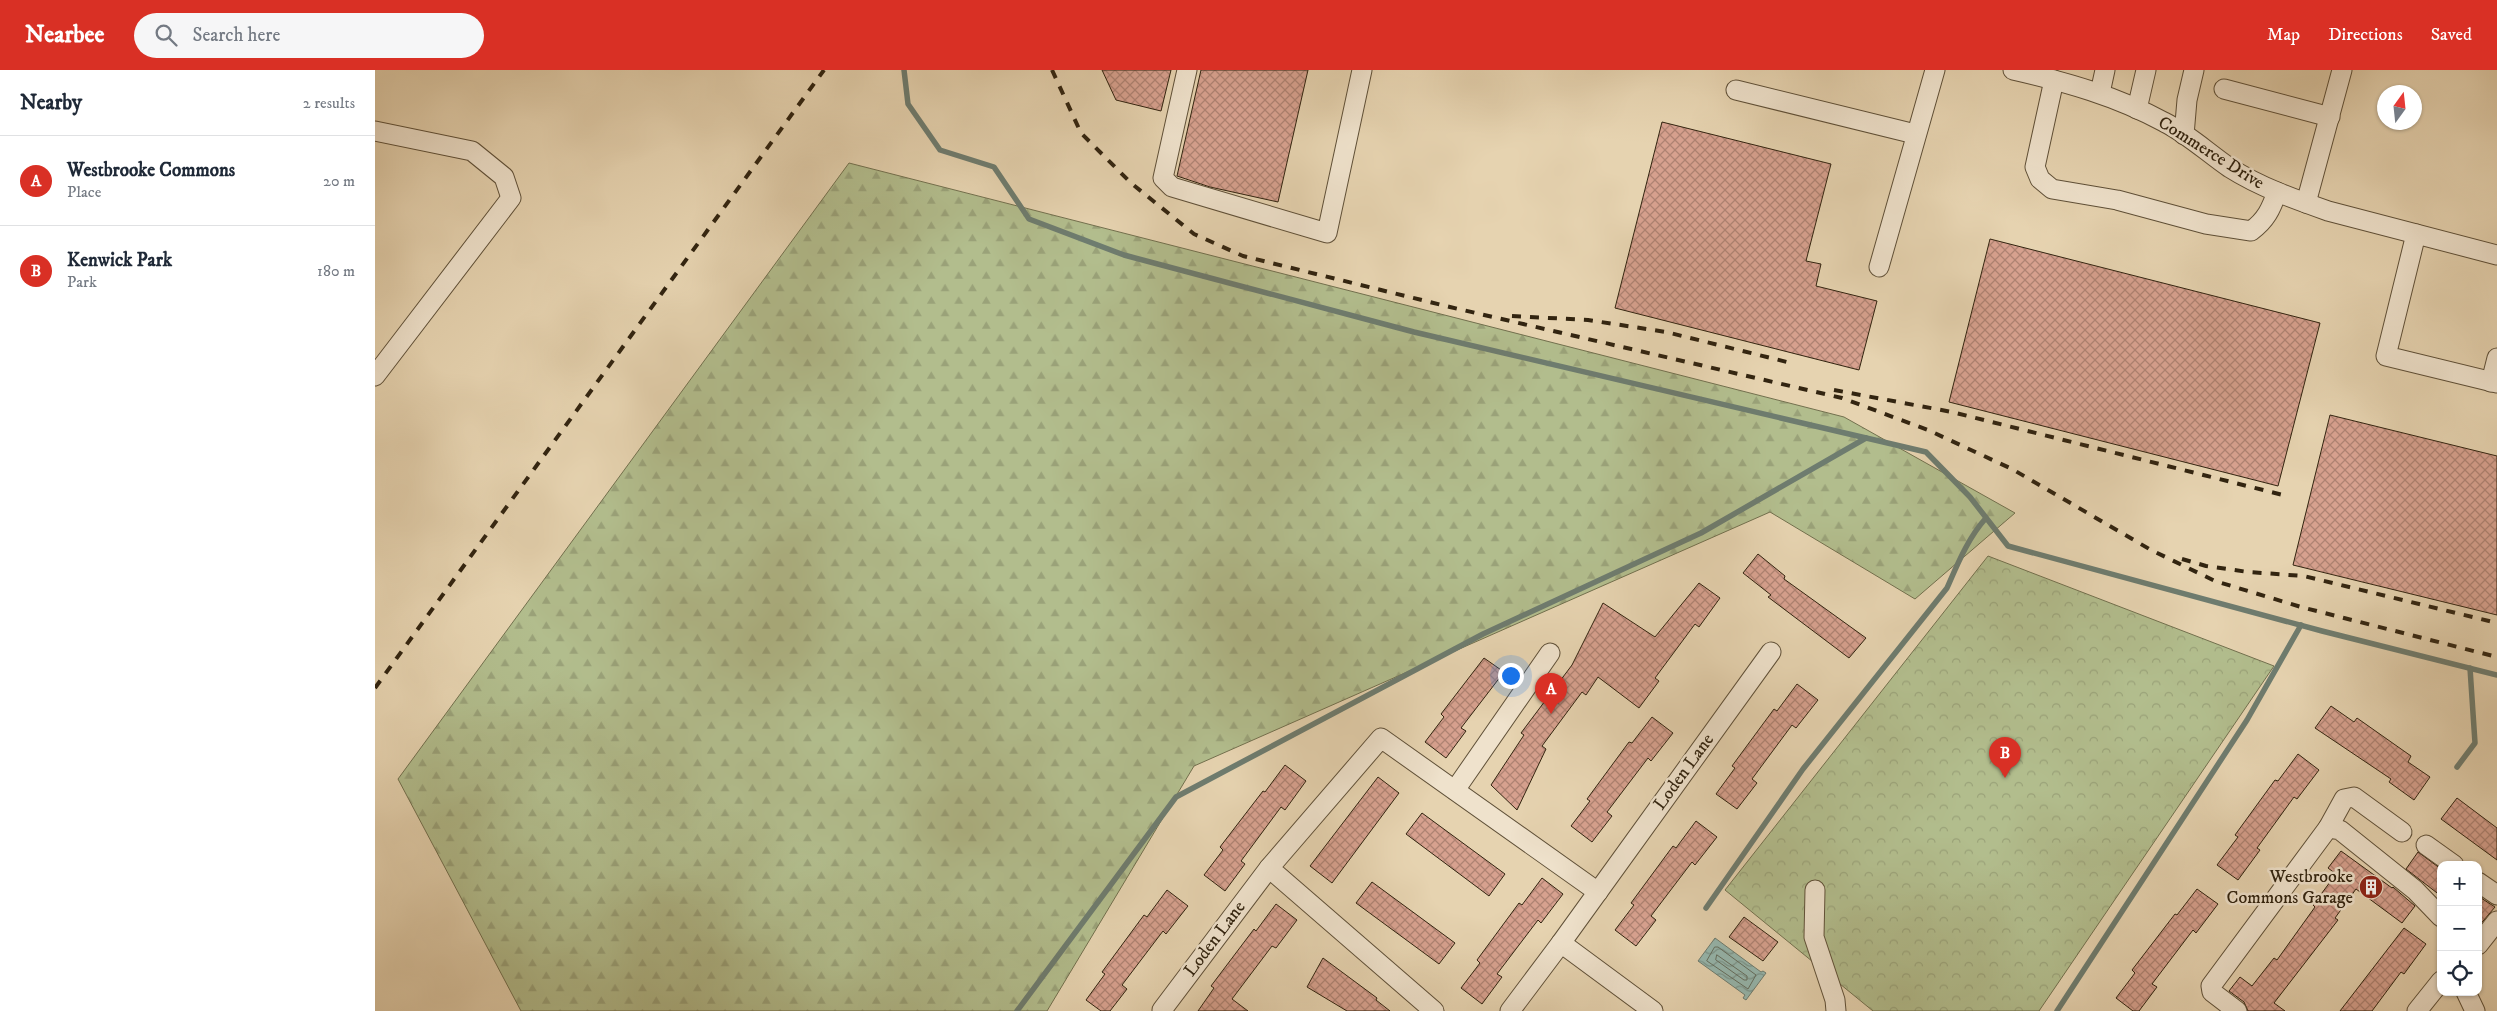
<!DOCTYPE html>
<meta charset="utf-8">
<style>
body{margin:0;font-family:"IM FELL DW Pica",serif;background:#f6f6f7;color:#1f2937}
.controls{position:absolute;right:15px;bottom:15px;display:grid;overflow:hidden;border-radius:10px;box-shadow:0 1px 4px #0004}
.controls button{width:45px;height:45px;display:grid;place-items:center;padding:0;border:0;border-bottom:1px solid #e0e1e3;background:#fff;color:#1f2937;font:25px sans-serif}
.compass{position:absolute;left:2002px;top:15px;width:45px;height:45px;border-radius:50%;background:#fff;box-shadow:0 1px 4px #0004;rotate:15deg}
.you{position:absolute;left:1135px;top:605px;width:18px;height:18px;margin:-12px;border:4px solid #fff;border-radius:50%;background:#1a73e8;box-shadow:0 0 0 8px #1a73e833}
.badge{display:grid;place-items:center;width:32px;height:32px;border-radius:50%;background:#d93025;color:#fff;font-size:16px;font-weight:700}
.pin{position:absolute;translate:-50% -41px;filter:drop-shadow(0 1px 2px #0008)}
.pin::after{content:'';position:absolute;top:26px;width:18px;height:15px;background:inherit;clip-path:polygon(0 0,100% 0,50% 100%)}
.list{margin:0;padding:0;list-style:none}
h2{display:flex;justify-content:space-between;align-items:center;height:65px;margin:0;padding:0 20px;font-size:21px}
h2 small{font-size:16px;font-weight:400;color:#747a83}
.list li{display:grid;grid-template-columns:32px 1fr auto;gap:15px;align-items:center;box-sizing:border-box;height:90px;padding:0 20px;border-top:1px solid #e0e1e3}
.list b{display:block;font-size:19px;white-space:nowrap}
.list p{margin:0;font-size:16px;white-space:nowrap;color:#747a83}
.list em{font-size:16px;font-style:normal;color:#747a83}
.icon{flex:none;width:28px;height:28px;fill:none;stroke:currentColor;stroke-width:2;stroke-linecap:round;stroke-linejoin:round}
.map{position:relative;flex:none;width:2122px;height:941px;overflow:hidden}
header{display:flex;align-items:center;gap:30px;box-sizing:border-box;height:70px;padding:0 25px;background:#d93025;color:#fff}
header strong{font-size:24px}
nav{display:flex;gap:28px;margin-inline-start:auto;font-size:18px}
.search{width:350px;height:45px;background:#f6f6f7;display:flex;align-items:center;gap:12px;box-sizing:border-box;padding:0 18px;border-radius:28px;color:#747a83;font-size:19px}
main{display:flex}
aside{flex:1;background:#fff}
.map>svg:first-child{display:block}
.forest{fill:url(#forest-firs);stroke:#72704e}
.park{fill:url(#park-crowns);stroke:#72704e}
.water{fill:url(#water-waves);stroke:#6e7c6f}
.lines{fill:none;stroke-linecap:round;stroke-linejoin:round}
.shore{stroke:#646e5f;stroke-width:1}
.stream{stroke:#6e7c6f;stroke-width:5.5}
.building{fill:url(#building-cross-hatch);stroke:#322410}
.minor-casing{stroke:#5f5038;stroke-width:21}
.minor{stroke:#efe2cc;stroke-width:19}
.rail{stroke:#322410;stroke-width:4;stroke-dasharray:9 9;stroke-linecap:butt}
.labels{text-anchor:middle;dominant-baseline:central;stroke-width:5;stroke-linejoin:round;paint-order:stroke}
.street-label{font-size:18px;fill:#322410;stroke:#efe2cc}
.poi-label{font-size:18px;fill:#322410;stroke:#efe2cc;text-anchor:end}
</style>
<header>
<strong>Nearbee</strong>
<div class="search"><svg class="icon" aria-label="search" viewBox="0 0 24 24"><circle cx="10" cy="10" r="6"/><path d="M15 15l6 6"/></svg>Search here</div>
<nav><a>Map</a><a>Directions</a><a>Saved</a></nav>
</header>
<main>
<aside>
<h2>Nearby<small>2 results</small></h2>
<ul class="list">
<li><span class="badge">A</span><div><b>Westbrooke Commons</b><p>Place</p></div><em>20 m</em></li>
<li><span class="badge">B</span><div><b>Kenwick Park</b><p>Park</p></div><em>180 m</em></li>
</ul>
</aside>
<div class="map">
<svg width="2122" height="941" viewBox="0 0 2122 941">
<defs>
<pattern id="forest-firs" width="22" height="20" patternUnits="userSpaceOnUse" patternTransform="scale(1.25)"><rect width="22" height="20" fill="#b2bd8d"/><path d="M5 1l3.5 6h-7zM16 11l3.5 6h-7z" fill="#9aa279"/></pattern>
<pattern id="park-crowns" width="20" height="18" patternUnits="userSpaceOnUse" patternTransform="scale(1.25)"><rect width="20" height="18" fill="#b2bd8d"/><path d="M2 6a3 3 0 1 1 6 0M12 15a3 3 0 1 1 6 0" fill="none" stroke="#9aa279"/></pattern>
<pattern id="water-waves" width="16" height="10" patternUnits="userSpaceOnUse" patternTransform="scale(1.25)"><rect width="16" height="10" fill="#96b7ae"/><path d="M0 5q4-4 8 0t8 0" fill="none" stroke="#7b958c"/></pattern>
<pattern id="building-cross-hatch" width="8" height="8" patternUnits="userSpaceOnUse" patternTransform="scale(1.25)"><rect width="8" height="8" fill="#d7a18f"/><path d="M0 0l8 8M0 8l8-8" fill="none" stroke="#af8373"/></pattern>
</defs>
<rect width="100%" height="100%" fill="#e6d3b0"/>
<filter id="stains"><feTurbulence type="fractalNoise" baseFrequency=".004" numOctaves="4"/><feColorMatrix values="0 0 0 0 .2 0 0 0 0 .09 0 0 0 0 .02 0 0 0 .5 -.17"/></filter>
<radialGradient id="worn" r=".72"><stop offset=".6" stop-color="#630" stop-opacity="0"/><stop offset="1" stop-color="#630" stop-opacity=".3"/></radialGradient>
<!-- forest -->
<path class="forest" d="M474,93L1469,347L1640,443L1540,529L1395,442L819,696L672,941H146L23,709Z"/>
<!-- park -->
<path class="park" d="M1613,486L1899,596L1664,941H1498L1350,820Z"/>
<!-- water -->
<path class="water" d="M1340,868L1386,902L1388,901L1391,903L1371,930L1368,928L1370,925L1323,891Z"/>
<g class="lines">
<!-- shore -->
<g class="shore">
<path d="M1340,877H1343L1381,905L1373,919L1332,891Z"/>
<path d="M1342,885L1372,906V910H1369L1341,890Z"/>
</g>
<!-- stream -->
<g class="stream">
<path d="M529,0L533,34L565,80L619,97L654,149L749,185L1039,262L1551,382L1595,427L1633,476L1947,561L2122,605"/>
<path d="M2082,697L2100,673L2095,598"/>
<path d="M1331,838L1428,699L1572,518C1583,493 1593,468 1611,448"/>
<path d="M642,941L801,727L1108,564L1326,463L1491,368"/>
<path d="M1682,941L1872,650L1926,555"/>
</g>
</g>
<!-- building -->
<g class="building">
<path d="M727,0H796L786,41L741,30Z"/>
<path d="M826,0H933L903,132L835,117L802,106Z"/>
<path d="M1287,52L1456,94L1431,191L1446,194L1441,216L1502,231L1484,300L1240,238Z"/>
<path d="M1615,169L1945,253L1903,416L1574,332Z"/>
<path d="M1955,345L2122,386V545L1918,495Z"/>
<path d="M1383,484L1410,506L1409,509L1491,568L1474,588L1393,527L1396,525L1368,503Z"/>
<path d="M1324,513L1345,528L1324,557L1320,554L1280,608L1284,611L1264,638L1223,607L1211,625L1207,622L1167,676L1171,679L1142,740L1116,715L1149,665L1146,663L1197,595L1228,533L1280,567Z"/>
<path d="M1109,588L1129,602L1086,658L1091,661L1071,688L1050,672L1069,647L1066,644Z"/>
<path d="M1422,614L1443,630L1421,658L1417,655L1377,709L1382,713L1362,739L1341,724L1360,698L1357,696L1399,639L1402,641Z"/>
<path d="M1956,636L1979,652L1982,648L2036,686L2033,692L2055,707L2039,730L2014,712L2016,709L1940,658Z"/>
<path d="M1277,647L1298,663L1276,691L1273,688L1232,742L1237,746L1217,772L1196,756L1215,731L1212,729L1254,672L1257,673Z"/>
<path d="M1923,684L1944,700L1922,729L1919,727L1882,778L1885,780L1863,810L1842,795L1863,767L1860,765L1900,710L1903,711Z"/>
<path d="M910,695L931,711L910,740L906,737L866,791L870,794L850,821L829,805L848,780L845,777L888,721L890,722Z"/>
<path d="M1003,707L1024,723L957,813L935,796Z"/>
<path d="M2082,728L2122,758V790L2066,749Z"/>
<path d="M1047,743L1130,804L1114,826L1031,764Z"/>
<path d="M1321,751L1342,767L1320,795L1317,792L1276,846L1281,850L1261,876L1240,860L1259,835L1256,833L1298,776L1301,778Z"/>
<path d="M1966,781L2017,818L2018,817L2040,836L2027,853L1981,819L1960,848L1963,850L1899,933L1910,941H1873L1869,932L1854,921L1865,907L1877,916L1899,888L1902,890L1940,837L1938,835L1961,804L1953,798Z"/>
<path d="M2043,782L2066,799V826L2031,799Z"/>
<path d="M1167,808L1188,824L1166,853L1163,850L1122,904L1127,907L1107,934L1086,918L1105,893L1102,890L1144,833L1147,835Z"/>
<path d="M997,812L1080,873L1064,894L981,833Z"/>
<path d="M1822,819L1843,834L1821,863L1818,860L1777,914L1782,917L1764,941H1758L1741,928L1760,903L1757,900L1800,844L1802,845Z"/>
<path d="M792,820L813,836L791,864L788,861L747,915L752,919L735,941H726L711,930L730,904L727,902L769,845L772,847Z"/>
<path d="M2103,826L2120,837L2103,857Z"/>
<path d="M901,834L922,850L901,878L897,876L857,929L873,941H823L839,918L836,916L879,859L881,861Z"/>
<path d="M1369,847L1403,872L1388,891L1354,867Z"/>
<path d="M2029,858L2051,874L2029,904L2026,902L1997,941H1965Z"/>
<path d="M948,888L1002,928L1001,930L1015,941H972L932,917Z"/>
</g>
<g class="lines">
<!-- minor casing -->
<g class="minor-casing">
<g id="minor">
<path d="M812,0L788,108L797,117L952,163L987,0"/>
<path d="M1638,0C1691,12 1741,26 1789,52C1813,64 1833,83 1855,98C1885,117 1919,129 1953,141L2122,185"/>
<path d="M1679,10L1660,97L1665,109L1677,119L1742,130L1831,154L1876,161C1891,150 1896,139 1902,122"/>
<path d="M1849,19L1955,47"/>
<path d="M1361,20L1540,64"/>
<path d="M1725,23L1730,0"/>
<path d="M1762,39L1771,0"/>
<path d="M0,61L97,81L129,107L136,128L0,306"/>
<path d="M1809,65L1812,30L1819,0"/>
<path d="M1931,133L1967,0"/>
<path d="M2041,164L2011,286L2122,313"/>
<path d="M1504,197L1560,0"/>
<path d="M2116,312L2122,288"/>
<path d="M1080,720L1175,583"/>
<path d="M1953,758L1969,729L1979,727L2027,762"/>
<path d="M2051,775L2079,795"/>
<path d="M2103,812L2122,825"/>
<path d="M1440,820L1439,867L1460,930L1461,941"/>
<path d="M2103,875L2122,851"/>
<path d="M2091,922L2100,941"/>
<path d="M787,940L894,798"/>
<path d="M1059,941L894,798L1006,668L1223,822"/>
<path d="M1135,941L1186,873"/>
<path d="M1278,941L1186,873L1396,582"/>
<path d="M1862,941L1837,922L1836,916L1953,758L1965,760L2040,820L2066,847"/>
<path d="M2042,941L2066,911"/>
</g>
</g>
<!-- minor -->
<use href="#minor" class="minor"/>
<!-- rail -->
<g class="rail">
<path d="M677,0L706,63L756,113L819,164L868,186L1075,237L1467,328L1553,360L1637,399L1776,480L1840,511L1926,537L2122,587"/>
<path d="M1137,246L1213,250L1291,262L1412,292"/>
<path d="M1459,320L1577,342L1912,426"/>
<path d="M1807,489L1831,496L1873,502L1929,506L2122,553"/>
<path d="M0,618L449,0"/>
</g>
</g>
<!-- icons -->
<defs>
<g id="building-disc" transform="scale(1.25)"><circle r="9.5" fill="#8f2418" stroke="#efe2cc"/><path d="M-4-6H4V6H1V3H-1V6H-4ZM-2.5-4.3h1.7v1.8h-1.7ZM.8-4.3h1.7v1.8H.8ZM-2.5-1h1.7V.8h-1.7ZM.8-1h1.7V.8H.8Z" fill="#fff"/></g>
</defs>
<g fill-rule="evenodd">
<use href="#building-disc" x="1996" y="817"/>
</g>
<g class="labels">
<!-- street labels -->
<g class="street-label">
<text transform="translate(1836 83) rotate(32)">Commerce Drive</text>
<text transform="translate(1309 702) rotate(-54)">Loden Lane</text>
<text transform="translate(840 869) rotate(-53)">Loden Lane</text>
</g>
<!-- poi labels -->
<g class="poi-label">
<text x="1978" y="807">Westbrooke<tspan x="1978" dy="21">Commons Garage</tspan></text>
</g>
</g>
<rect width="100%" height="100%" filter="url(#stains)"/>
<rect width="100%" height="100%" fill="url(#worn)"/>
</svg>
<div class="controls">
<button>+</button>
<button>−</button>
<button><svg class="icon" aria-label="locate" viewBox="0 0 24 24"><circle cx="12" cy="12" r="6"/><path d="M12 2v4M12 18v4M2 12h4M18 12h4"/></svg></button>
</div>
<svg class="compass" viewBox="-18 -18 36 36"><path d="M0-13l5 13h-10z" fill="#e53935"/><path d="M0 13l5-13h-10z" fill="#747a83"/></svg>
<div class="you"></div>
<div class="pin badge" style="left:1176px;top:644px">A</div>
<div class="pin badge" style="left:1630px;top:708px">B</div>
</div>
</main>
